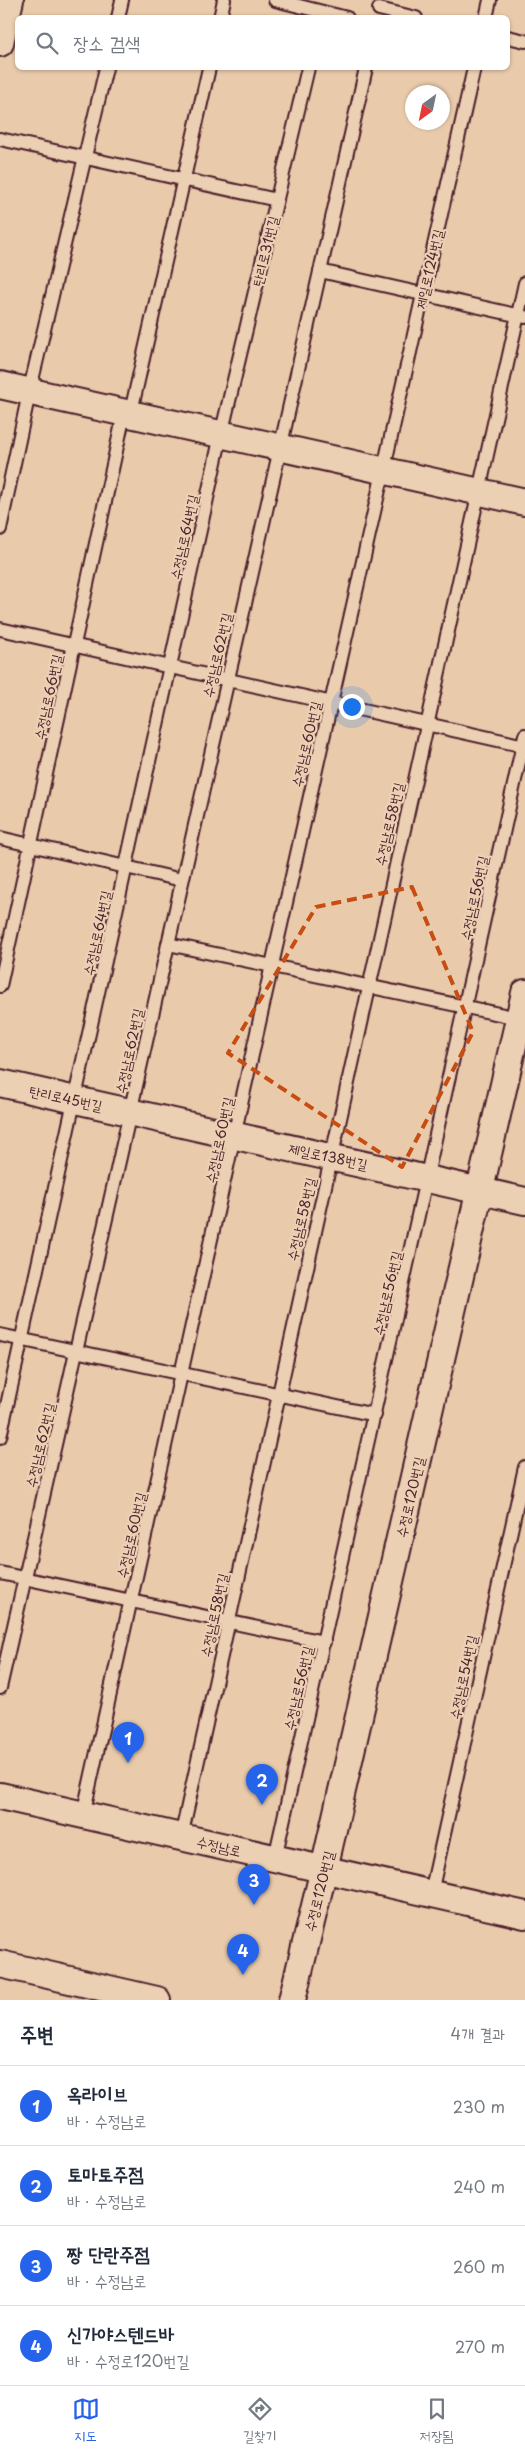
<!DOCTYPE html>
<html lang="ko">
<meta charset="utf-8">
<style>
body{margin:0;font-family:"Playpen Sans","Poor Story",sans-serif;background:#f6f6f7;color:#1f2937}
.compass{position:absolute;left:405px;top:85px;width:45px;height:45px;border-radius:50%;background:#fff;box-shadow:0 1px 4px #0004;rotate:213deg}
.you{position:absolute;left:351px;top:706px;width:18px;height:18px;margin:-12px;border:4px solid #fff;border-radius:50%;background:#1a73e8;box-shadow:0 0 0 8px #1a73e833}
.badge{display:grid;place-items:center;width:32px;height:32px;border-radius:50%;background:#2563eb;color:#fff;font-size:16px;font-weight:700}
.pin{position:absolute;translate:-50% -41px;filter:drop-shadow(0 1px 2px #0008)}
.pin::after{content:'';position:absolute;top:26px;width:18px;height:15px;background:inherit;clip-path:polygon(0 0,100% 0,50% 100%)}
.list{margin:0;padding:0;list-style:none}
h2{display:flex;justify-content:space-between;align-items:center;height:65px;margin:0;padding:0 20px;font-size:21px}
h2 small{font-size:16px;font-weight:400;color:#747a83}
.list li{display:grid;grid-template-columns:32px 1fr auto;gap:15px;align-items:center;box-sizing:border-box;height:80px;padding:0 20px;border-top:1px solid #e0e1e3}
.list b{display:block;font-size:19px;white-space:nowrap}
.list p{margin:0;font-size:16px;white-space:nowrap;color:#747a83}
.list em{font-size:16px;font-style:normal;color:#747a83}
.icon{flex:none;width:28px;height:28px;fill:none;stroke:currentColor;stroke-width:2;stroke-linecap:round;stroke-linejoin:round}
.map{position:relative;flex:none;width:525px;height:2000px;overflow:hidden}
.search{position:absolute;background:#fff;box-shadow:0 1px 4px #0004;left:15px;right:15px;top:15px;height:55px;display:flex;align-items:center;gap:12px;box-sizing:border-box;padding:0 18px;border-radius:8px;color:#747a83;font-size:19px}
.sheet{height:385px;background:#fff}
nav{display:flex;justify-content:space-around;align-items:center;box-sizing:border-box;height:70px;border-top:1px solid #e0e1e3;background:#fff;font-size:14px;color:#747a83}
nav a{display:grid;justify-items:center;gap:2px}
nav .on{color:#2563eb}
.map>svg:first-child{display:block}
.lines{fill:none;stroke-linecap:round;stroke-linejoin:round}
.lane-casing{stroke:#4a1f2b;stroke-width:16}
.street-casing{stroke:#4a1f2b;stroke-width:30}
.lane{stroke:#ecd0b3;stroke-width:12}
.street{stroke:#ecd0b3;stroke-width:26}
.marked{fill:none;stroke:#c84d12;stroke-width:4;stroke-dasharray:10 6;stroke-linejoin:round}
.labels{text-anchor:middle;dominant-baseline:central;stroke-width:4.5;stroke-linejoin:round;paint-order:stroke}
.street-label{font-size:14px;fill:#4a1f2b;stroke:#ecd0b3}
</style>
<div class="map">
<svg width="525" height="2000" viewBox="0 0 525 2000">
<rect width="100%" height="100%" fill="#e9cbac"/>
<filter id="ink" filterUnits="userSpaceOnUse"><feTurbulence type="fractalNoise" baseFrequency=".02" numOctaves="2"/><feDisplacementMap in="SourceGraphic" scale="10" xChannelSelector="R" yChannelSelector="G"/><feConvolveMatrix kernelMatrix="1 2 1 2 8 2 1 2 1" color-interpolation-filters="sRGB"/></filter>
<g filter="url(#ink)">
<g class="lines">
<!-- lane casing -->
<g class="lane-casing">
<g id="lane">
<path d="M275,0L347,18"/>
<path d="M379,9L416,18"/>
<path d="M118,18L122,0"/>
<path d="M220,18L224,0"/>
<path d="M486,18L490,0"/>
<path d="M508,37L525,41"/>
<path d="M0,139L277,200"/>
<path d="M320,271L525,317"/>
<path d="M130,416L209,68"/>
<path d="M0,529L29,393L106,68"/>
<path d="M0,629L525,746"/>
<path d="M0,838L182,880"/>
<path d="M168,944L523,1019"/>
<path d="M0,986L124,414"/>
<path d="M0,1335L375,1415"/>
<path d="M0,1437L221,435L308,68"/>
<path d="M0,1573L324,1642"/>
<path d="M0,1688L366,68"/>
<path d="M83,1815L272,965L474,68"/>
<path d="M181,1837L525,283"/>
<path d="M275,1858L525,735"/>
<path d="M431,1893L525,1467"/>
</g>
</g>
<!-- street casing -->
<g class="street-casing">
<g id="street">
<path d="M0,43L10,0"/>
<path d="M0,385L525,502"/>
<path d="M0,1083L525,1201"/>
<path d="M0,1796L525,1915"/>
<path d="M0,1964L157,2000"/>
<path d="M292,2000L324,1869L525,993"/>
</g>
</g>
<!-- lane -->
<use href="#lane" class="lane"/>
<!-- street -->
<use href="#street" class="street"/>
</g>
</g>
<!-- marked area -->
<path class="marked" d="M412,887L473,1032L402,1167L228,1053L316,907Z"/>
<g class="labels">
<!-- street labels -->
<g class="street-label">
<text transform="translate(265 251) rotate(-77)">탄리로31번길</text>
<text transform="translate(429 269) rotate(-77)">제일로124번길</text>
<text transform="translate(184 537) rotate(-78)">수정남로64번길</text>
<text transform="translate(217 655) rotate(-77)">수정남로62번길</text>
<text transform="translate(48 697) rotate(-78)">수정남로66번길</text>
<text transform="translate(306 744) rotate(-77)">수정남로60번길</text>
<text transform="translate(389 824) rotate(-77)">수정남로58번길</text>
<text transform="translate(474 898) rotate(-78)">수정남로56번길</text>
<text transform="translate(97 933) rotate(-78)">수정남로64번길</text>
<text transform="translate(129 1051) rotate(-78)">수정남로62번길</text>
<text transform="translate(66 1098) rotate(12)">탄리로45번길</text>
<text transform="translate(219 1140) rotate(-78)">수정남로60번길</text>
<text transform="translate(328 1156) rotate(12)">제일로138번길</text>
<text transform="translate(301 1219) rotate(-77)">수정남로58번길</text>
<text transform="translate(387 1293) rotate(-77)">수정남로56번길</text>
<text transform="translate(40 1445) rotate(-77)">수정남로62번길</text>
<text transform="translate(410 1497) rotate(-77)">수정로120번길</text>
<text transform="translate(131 1535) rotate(-77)">수정남로60번길</text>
<text transform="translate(214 1615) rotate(-78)">수정남로58번길</text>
<text transform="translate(463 1677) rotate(-78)">수정남로54번길</text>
<text transform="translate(298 1688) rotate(-77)">수정남로56번길</text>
<text transform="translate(219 1846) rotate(13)">수정남로</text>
<text transform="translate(319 1891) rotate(-76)">수정로120번길</text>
</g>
</g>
</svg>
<svg class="compass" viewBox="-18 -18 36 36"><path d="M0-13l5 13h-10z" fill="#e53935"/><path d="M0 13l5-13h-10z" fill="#747a83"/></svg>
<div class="you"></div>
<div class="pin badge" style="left:128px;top:1763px">1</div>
<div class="pin badge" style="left:262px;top:1805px">2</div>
<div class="pin badge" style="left:254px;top:1905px">3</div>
<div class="pin badge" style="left:243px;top:1975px">4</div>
<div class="search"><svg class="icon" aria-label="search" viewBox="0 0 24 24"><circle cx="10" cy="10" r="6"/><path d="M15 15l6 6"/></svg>장소 검색</div>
</div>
<section class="sheet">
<h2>주변<small>4개 결과</small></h2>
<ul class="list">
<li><span class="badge">1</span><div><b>옥라이브</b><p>바 · 수정남로</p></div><em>230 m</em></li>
<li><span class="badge">2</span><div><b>토마토주점</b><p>바 · 수정남로</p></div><em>240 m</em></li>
<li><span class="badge">3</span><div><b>짱 단란주점</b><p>바 · 수정남로</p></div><em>260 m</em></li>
<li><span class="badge">4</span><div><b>신가야스텐드바</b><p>바 · 수정로120번길</p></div><em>270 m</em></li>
</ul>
</section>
<nav>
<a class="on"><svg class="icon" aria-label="map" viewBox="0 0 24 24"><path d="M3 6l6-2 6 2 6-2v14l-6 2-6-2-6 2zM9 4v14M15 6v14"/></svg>지도</a>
<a><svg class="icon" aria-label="directions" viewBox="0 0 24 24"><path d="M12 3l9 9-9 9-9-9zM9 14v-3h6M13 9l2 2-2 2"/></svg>길찾기</a>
<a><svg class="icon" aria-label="saved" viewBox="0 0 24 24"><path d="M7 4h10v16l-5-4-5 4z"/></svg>저장됨</a>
</nav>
